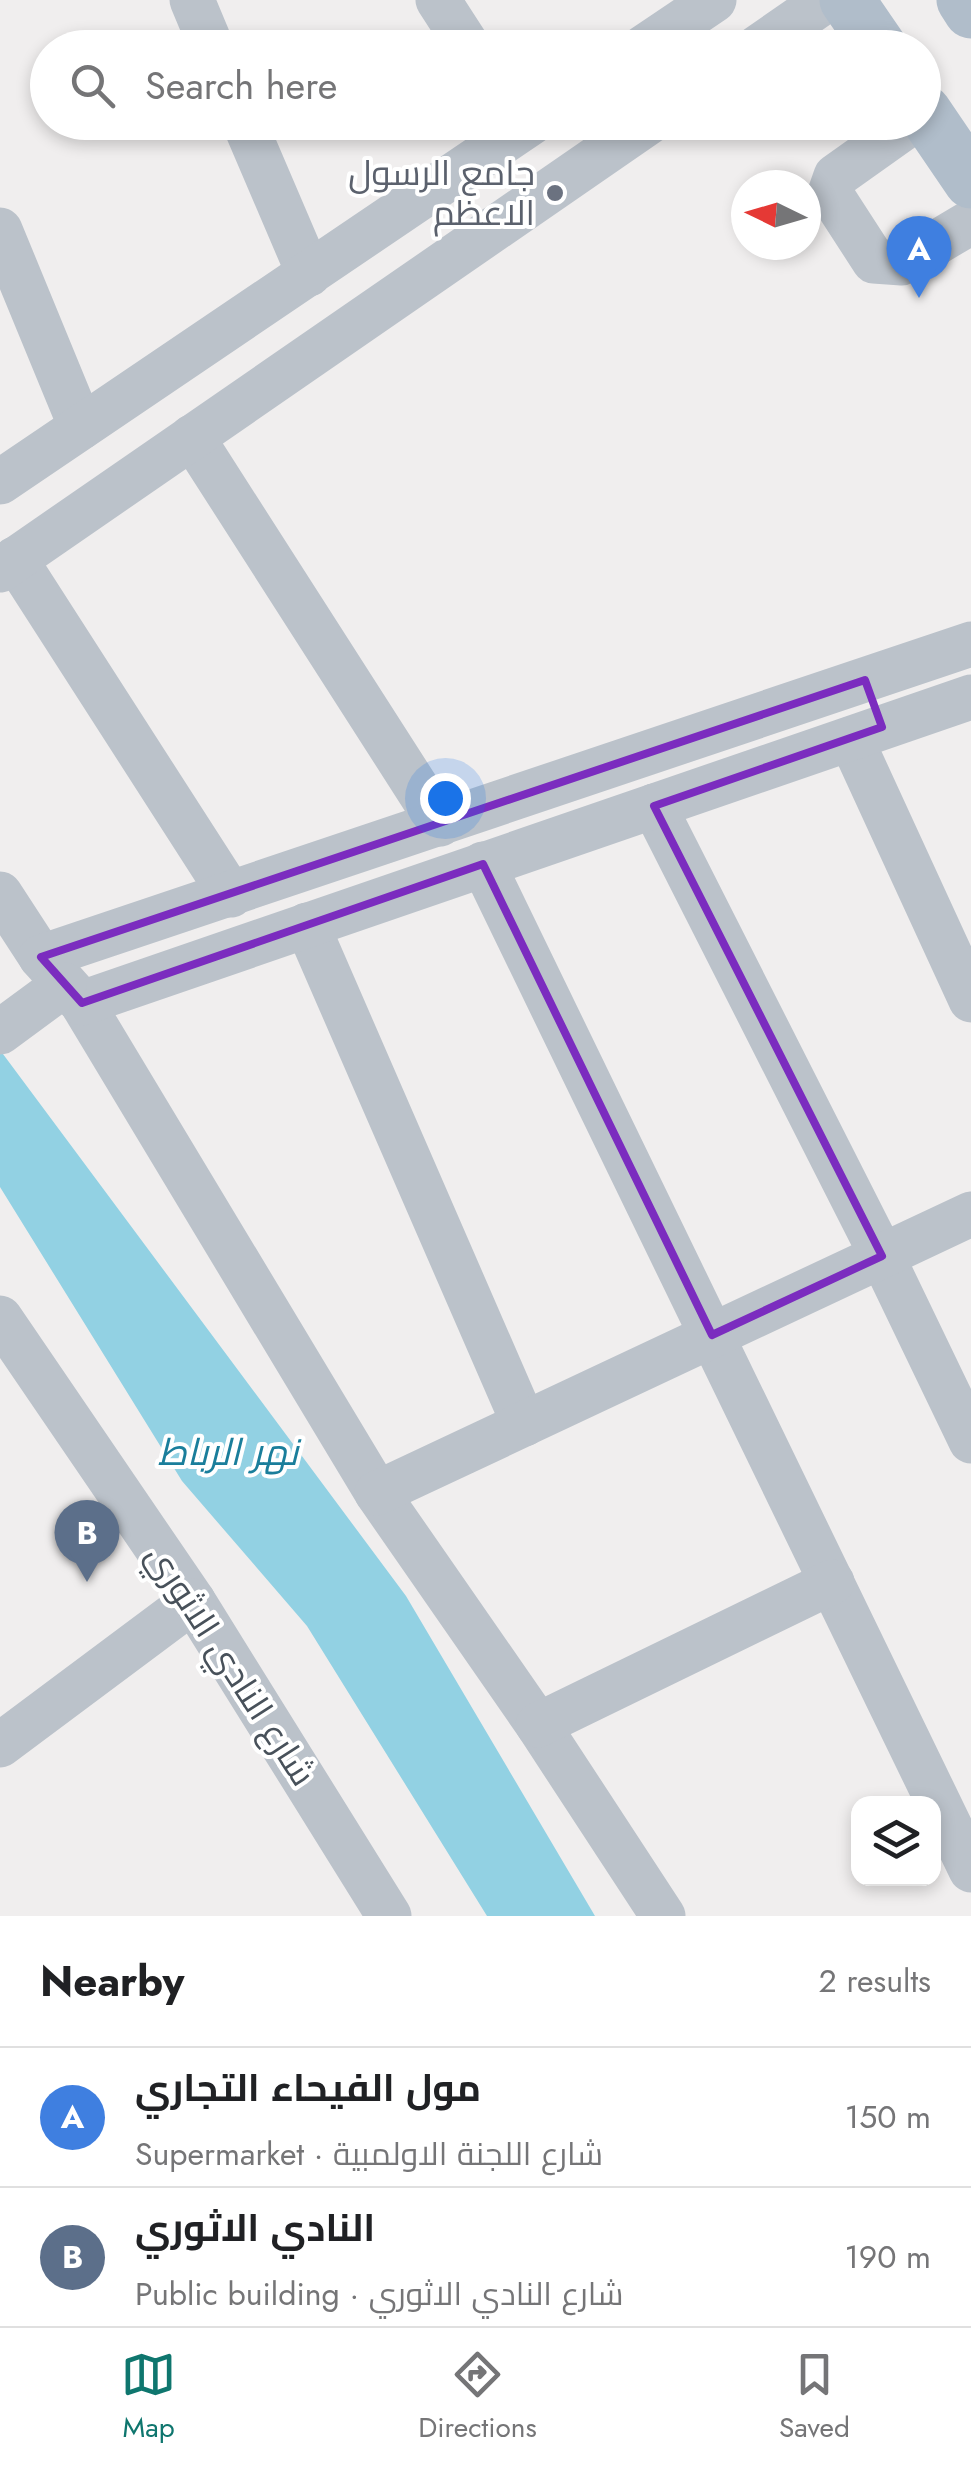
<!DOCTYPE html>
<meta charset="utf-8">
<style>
body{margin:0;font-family:Jost,Cairo,sans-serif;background:#f2f2f2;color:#202124}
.controls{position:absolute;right:30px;bottom:30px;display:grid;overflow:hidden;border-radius:20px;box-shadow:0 5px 15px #0003}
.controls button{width:90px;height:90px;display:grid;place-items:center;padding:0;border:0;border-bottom:2px solid #e0e0e0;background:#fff;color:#202124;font:50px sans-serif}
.compass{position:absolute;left:731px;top:170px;width:90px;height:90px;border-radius:50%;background:#fff;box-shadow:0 5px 15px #0003;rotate:275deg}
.you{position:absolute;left:445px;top:798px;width:35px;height:35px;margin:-25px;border:8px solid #fff;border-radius:50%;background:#1a73e8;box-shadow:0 0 0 15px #1a73e833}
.badge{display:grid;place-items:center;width:65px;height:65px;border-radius:50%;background:#0f766e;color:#fff;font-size:32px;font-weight:700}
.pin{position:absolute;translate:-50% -82px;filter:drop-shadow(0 2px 5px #0008)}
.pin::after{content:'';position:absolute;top:52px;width:35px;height:30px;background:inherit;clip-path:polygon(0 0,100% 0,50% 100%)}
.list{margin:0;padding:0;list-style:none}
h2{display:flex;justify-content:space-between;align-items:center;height:130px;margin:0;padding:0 40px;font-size:42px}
h2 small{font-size:32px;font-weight:400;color:#757577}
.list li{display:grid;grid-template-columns:65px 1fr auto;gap:30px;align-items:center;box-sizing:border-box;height:140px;padding:0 40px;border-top:2px solid #e0e0e0}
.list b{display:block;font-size:38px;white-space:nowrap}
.list p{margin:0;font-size:32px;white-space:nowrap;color:#757577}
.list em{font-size:32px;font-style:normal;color:#757577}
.icon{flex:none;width:55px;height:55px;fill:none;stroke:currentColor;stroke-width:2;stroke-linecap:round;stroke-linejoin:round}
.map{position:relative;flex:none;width:971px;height:1916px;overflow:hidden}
.search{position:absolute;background:#fff;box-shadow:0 5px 15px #0003;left:30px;right:30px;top:30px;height:110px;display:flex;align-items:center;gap:25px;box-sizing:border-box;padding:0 35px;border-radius:55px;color:#757577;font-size:38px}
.sheet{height:410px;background:#fff}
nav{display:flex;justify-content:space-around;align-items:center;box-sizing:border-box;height:140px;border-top:2px solid #e0e0e0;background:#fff;font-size:28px;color:#757577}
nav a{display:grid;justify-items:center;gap:5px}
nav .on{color:#0f766e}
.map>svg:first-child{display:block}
.water{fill:#92d1e3}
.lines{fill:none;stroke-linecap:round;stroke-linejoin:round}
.minor{stroke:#bbc2ca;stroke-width:45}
.major{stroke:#b0bdca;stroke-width:55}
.marked{fill:none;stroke:#7b2cbf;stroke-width:8;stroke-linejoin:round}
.worship-dot{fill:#6b7280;stroke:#fff;stroke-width:4}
.labels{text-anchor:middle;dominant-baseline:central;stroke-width:8;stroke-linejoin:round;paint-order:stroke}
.worship-label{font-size:35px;fill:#5b616d;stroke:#fff;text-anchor:end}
.street-label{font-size:35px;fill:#48515a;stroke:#fff}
.water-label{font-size:38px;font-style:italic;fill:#1a7e9b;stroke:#fff}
</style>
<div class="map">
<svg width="971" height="1916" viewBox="0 0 971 1916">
<rect width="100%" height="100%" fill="#f0eeee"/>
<!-- water -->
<path class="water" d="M0,1050L406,1596L595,1916H487L307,1626L182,1481L0,1187Z"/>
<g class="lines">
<!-- minor -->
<g class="minor">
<path d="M192,0L212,48"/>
<path d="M438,0L469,48"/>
<path d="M643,48L714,0"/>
<path d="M757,48L826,0"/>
<path d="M244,122L309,274"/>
<path d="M912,122L836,176L830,193L874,261L902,263L971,222"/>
<path d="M0,230L81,427"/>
<path d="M192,437L440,824"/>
<path d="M0,482L532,122"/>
<path d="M15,559L231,895"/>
<path d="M0,570L649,122"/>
<path d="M851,739L971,1000"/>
<path d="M654,806L882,1256L971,1441"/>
<path d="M483,864L971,1870"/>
<path d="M0,894L41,957L82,1003L377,1493L538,1725L663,1916"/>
<path d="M307,925L524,1424"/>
<path d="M41,957L971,644"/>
<path d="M82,1003L971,697"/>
<path d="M0,1032L64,985"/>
<path d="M0,1318L193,1601L389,1916"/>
<path d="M377,1493L971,1214"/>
<path d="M538,1725L832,1582"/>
<path d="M0,1745L193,1601"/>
</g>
<!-- major -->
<g class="major">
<path d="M847,0L880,48"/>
<path d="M964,0L971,11"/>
<path d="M924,112L971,181"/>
</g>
</g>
<!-- marked area -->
<path class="marked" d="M865,680L882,727L654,806L882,1256L712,1335L483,864L82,1003L41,957Z"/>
<!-- markers -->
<circle class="worship-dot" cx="555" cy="193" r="10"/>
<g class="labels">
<!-- worship labels -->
<g class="worship-label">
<text x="535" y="173">جامع الرسول<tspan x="535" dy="40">الاعظم</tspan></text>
</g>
<!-- street labels -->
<g class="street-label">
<text transform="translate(231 1665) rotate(57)">شارع النادي الاثوري</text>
</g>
<!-- water labels -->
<g class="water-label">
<text x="228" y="1451">نهر الرباط</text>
</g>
</g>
</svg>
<div class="controls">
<button><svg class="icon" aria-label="layers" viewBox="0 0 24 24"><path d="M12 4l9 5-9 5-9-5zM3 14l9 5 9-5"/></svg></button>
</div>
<svg class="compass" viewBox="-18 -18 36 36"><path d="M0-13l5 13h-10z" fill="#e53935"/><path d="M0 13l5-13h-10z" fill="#757577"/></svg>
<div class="you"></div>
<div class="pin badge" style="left:919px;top:298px;background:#3f7fe0">A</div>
<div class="pin badge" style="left:87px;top:1582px;background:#5c6f8a">B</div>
<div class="search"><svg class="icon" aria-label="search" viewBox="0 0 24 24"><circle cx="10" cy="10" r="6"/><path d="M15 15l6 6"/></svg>Search here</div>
</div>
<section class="sheet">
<h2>Nearby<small>2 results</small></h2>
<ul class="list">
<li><span class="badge" style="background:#3f7fe0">A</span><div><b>مول الفيحاء التجاري</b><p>Supermarket · شارع اللجنة الاولمبية</p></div><em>150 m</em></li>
<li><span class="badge" style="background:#5c6f8a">B</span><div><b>النادي الاثوري</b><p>Public building · شارع النادي الاثوري</p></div><em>190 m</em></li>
</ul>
</section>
<nav>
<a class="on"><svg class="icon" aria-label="map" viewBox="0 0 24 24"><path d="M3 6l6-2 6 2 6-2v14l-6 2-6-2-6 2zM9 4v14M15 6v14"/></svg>Map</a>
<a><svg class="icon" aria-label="directions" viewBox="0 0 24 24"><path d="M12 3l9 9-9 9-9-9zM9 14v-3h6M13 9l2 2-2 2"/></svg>Directions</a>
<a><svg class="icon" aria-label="saved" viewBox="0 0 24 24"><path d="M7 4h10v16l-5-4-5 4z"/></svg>Saved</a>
</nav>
